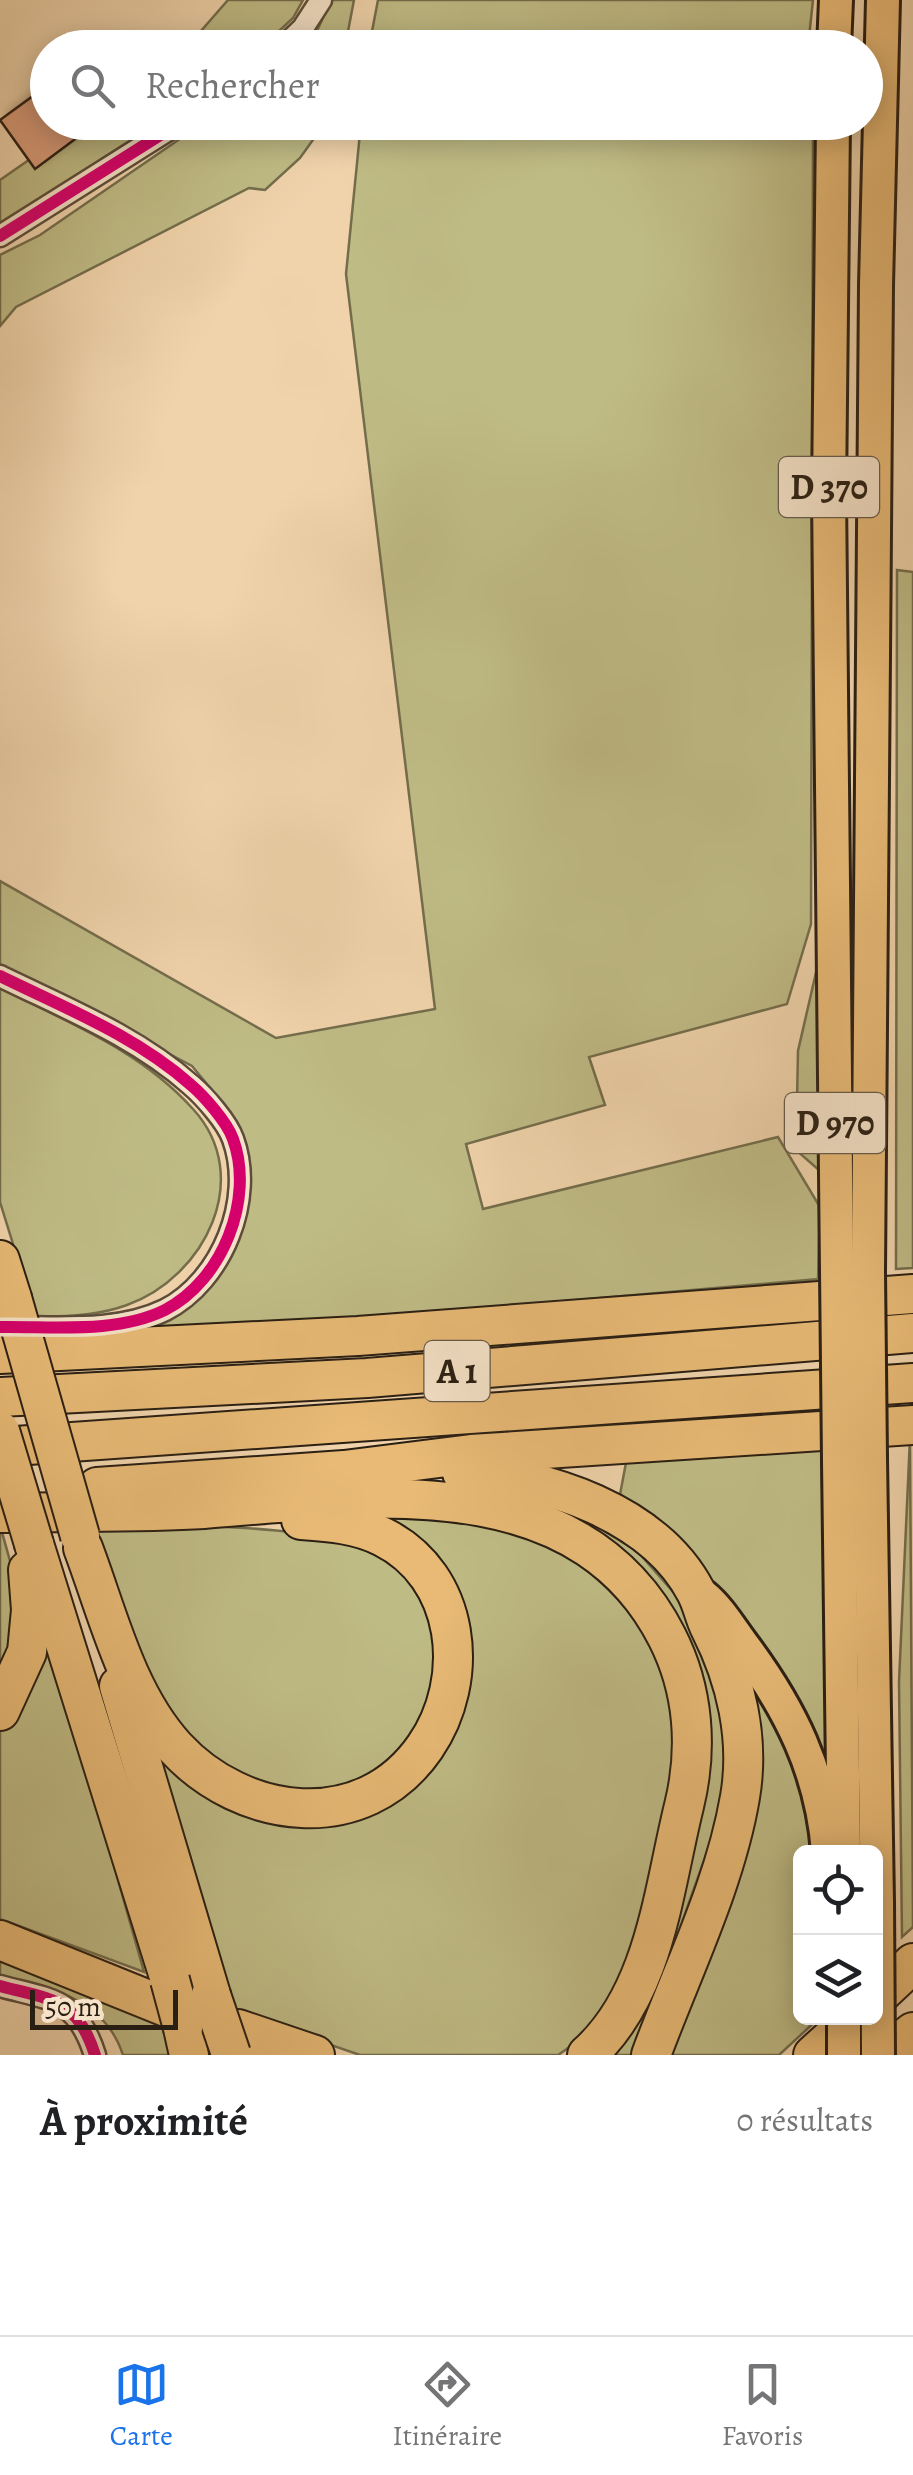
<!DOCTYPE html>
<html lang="fr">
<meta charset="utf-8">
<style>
body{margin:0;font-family:Alegreya,serif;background:#f2f2f2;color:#202124}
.controls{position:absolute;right:30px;bottom:30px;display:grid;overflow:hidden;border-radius:15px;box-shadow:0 5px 25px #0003}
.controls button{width:90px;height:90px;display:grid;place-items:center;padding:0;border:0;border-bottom:2px solid #e0e0e0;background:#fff;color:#202124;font:50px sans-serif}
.scale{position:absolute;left:30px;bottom:25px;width:148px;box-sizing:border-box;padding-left:10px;border:5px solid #2a1f13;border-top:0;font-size:28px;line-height:35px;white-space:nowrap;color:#2a1f13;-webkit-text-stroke:8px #f5e2c8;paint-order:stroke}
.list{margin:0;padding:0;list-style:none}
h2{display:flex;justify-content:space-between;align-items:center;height:130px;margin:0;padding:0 40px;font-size:42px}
h2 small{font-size:32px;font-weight:400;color:#757577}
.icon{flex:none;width:55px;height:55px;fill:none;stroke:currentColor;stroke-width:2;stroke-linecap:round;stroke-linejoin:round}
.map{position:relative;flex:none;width:913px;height:2055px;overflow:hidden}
.search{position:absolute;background:#fff;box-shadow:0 5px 25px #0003;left:30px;right:30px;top:30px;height:110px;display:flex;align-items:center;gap:25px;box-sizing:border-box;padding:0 35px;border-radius:55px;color:#757577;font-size:38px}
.sheet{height:280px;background:#fff}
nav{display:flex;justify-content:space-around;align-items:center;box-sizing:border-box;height:140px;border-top:2px solid #e0e0e0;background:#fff;font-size:28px;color:#757577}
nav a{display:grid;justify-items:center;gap:5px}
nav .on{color:#1a73e8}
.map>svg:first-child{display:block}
.green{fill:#bfbb85;stroke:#746d4c;stroke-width:2.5}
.building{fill:#d99c7a;stroke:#2a1f13;stroke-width:2.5;filter:url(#shadow)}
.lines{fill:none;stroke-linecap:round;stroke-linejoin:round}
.street-casing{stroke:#5c4c39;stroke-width:25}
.primary-casing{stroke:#2a1f13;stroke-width:38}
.highway-casing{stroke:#2a1f13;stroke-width:42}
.street{stroke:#f5e2c8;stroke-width:20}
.primary{stroke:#e8ba76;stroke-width:32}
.highway{stroke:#e8ba76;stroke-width:38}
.primary-bridge-casing{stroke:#2a1f13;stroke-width:38;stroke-linecap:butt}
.highway-bridge-casing{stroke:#2a1f13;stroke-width:42;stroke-linecap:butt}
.primary-bridge{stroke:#e8ba76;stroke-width:32}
.highway-bridge{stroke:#e8ba76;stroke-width:38}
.cycleway-casing{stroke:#f5e2c8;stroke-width:19}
.cycleway{stroke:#d6006c;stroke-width:12}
.labels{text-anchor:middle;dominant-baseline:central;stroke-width:10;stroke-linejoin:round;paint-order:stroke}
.shield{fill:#f5e2c8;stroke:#675a49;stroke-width:2.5}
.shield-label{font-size:35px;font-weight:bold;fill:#2a1f13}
</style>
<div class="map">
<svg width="913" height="2055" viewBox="0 0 913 2055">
<defs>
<filter id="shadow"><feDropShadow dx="7" dy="-7" stdDeviation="5" flood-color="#0004"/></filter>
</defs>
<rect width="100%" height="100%" fill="#f0d3ab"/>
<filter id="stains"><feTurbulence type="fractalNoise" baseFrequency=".002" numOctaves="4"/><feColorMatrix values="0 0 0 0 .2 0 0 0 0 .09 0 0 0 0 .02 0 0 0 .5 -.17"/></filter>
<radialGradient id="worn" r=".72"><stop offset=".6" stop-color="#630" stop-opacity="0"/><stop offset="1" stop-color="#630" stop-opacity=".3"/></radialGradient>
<!-- green -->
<g class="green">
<path d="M228,0H303L293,18L262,47H187Z"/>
<path d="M331,0H354L345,47L300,48L316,33Z"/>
<path d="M378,0H813L808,47H369Z"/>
<path d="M82,123H157L0,225V180Z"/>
<path d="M203,123H325L300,158L265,190L249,188L16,307L0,326V255L40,235Z"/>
<path d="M361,123H813L811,924L787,1004L589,1057L605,1105L466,1144L483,1209L778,1137L820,1207L818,1279L153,1337L114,1334L219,1266L245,1160L230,1112L192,1066L0,964V881L276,1038L435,1009L346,274Z"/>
<path d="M897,570L913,572V1268L896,1269Z"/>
<path d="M820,955V1171L796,1150L798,1051Z"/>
<path d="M0,988C69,1023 140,1050 193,1109C255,1177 205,1277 127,1305C97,1316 67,1316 36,1318L0,1202Z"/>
<path d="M910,1438L913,1927L902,1937L899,1682Z"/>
<path d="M821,1441L828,1744L823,1766L619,1500L628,1452Z"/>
<path d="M517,1495L574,1512L638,1552L681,1601L721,1694L726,1759L719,1818L635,2055H601L675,1890L680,1644Z"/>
<path d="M371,1514C416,1515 503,1519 544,1538C557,1544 569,1557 580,1565C640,1611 680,1674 679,1752C679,1787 656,1850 647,1886C631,1951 619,2016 558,2055H360L232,2011L158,1760L238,1807L390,1795L464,1663Z"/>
<path d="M95,1522C164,1526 323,1523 379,1553C503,1617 415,1825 264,1792C250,1789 232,1772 220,1764C188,1742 154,1702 138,1667C118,1622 109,1569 95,1522Z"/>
<path d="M0,1525L17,1586L23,1636L0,1690Z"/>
<path d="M50,1639L144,1972L0,1919V1730Z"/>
<path d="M746,1666L780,1711L812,1812L815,1852H800V2018H819L779,2055H660L712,1916Z"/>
<path d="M0,1955L163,2026L171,2055H123C104,1997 52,1990 0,1975Z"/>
</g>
<!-- building -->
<path class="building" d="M48,85V122H98L35,169L0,120Z"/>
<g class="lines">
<!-- street casing -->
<g class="street-casing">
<g id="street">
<path d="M282,48L303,28L321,0"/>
<path d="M0,236L181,122"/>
<path d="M0,976C65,1008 136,1036 191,1085C204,1096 227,1122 233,1139C255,1199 222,1281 165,1310C116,1334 53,1326 0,1327"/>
<path d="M0,1986C52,2000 77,1998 95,2055"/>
</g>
</g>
<!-- primary casing -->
<g class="primary-casing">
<g id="primary">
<path d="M834,48L836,0"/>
<path d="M833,122L829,494L837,1271"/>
<path d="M868,1272L876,285L883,0"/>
<path d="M870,1458L877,1903"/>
<path d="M839,1460L844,1852"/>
<path d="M703,1596C719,1609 730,1628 742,1644C790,1708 822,1772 828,1852"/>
</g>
</g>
<!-- highway casing -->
<g class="highway-casing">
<g id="highway">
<path d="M0,1260L12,1298"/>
<path d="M0,1354L358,1336L913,1294"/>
<path d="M0,1397L367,1378L913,1333"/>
<path d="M0,1447L913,1383"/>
<path d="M462,1473C544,1476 655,1513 696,1592C702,1603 704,1616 710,1628C736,1679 750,1739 740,1797C725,1885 682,1971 651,2055"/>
<path d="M97,1487L344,1470L471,1454L913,1425"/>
<path d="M0,1513C68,1511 137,1513 204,1509C364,1497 579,1464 667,1637C694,1690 698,1749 684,1806C663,1891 655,1994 587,2055"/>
<path d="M34,1544L170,1980"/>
<path d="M83,1548C108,1614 126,1693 175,1747C242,1820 363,1837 425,1747C472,1679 461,1576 383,1537C358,1524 329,1522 301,1520"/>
<path d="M119,1686L211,1995"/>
<path d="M0,1711L27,1652L31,1610L28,1570"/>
<path d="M0,1940L223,2030L260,2055"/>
<path d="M876,1998L913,1963"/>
<path d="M183,2028L189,2055"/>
<path d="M238,2029L315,2055"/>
<path d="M813,2055L854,2018"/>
<path d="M885,2055L913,2032"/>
</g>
</g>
<!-- street -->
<use href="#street" class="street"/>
<!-- primary -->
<use href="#primary" class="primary"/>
<!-- highway -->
<use href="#highway" class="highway"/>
<!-- primary-bridge casing -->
<g class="primary-bridge-casing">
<g id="primary-bridge">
<path d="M837,1271L839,1460"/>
<path d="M868,1272L870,1458"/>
<path d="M877,1903L878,2055"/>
<path d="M844,2018V2055"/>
</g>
</g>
<!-- highway-bridge casing -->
<g class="highway-bridge-casing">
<g id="highway-bridge">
<path d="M12,1298L80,1536"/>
<path d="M0,1431L34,1544"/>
<path d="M170,1980L183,2028"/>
<path d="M211,1995L231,2054"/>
</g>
</g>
<!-- primary-bridge -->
<use href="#primary-bridge" class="primary-bridge"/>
<!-- highway-bridge -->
<use href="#highway-bridge" class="highway-bridge"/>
<!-- cycleway casing -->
<g class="cycleway-casing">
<g id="cycleway">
<path d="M0,236L181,122"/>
<path d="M0,976C65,1008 136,1036 191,1085C204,1096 227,1122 233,1139C255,1199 222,1281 165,1310C116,1334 53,1326 0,1327"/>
<path d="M0,1986C52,2000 77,1998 95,2055"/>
</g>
</g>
<!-- cycleway -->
<use href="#cycleway" class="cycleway"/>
</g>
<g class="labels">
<!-- shield labels -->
<g class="shield">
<rect x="779" y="457" width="100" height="60" rx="8"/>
<rect x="785" y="1093" width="100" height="60" rx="8"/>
<rect x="424.5" y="1341" width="65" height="60" rx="8"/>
</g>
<g class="shield-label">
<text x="829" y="487">D 370</text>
<text x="835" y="1123">D 970</text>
<text x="457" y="1371">A 1</text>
</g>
</g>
<rect width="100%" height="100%" filter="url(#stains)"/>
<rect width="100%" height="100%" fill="url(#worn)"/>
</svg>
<div class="controls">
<button><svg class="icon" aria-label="locate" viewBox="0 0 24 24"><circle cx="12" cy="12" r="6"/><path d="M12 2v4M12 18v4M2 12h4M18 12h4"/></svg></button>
<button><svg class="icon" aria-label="layers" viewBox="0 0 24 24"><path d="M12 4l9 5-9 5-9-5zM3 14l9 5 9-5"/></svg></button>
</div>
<div class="scale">50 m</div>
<div class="search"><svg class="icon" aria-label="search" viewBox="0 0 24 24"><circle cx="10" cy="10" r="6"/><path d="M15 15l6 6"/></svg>Rechercher</div>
</div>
<section class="sheet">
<h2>À proximité<small>0 résultats</small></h2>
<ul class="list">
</ul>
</section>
<nav>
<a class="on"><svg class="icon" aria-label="map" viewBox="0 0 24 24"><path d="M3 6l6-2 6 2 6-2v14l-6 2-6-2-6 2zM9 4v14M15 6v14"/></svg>Carte</a>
<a><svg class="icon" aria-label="directions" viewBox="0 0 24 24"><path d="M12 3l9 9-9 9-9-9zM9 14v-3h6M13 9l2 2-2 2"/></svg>Itinéraire</a>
<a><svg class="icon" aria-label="saved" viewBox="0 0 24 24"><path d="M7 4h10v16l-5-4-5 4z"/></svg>Favoris</a>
</nav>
